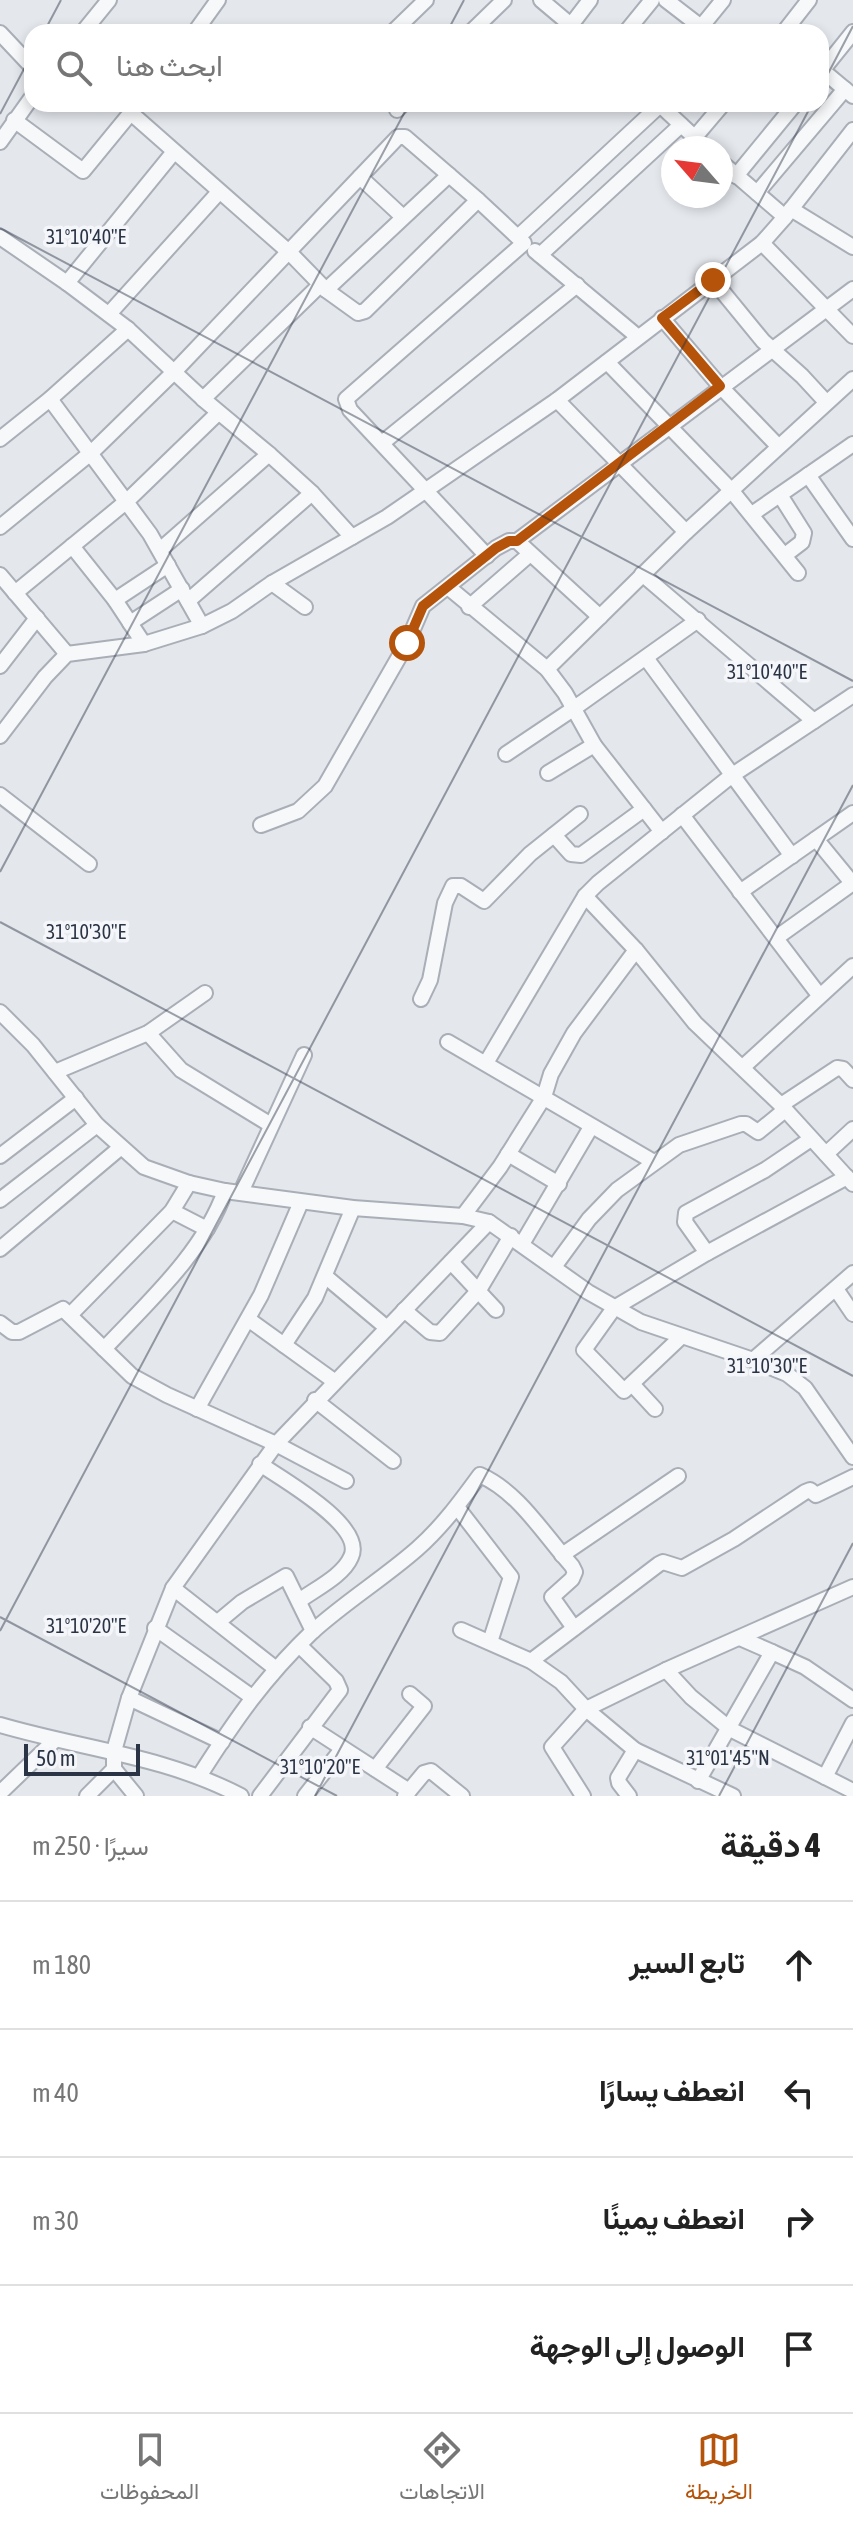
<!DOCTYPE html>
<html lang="ar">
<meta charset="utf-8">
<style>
body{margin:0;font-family:"Asap Condensed",Vazirmatn,sans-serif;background:#f6f6f6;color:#222;direction:rtl}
.compass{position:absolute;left:661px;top:136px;width:72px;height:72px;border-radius:50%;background:#fff;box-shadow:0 4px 12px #0003;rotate:298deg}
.scale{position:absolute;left:24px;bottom:20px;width:116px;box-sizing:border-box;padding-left:8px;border:4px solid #2b3445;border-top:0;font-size:22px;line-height:28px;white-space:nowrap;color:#2b3445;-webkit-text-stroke:6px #f4f6f9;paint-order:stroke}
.stop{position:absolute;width:24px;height:24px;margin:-18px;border:6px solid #b45309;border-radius:50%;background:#fff}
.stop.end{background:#b45309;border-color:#fff;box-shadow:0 2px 8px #0008}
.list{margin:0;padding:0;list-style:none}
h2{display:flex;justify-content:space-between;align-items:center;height:104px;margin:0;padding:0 32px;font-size:34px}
h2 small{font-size:26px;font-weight:400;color:#767676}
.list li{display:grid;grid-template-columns:52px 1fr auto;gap:24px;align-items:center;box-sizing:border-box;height:128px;padding:0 32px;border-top:2px solid #e0e0e0}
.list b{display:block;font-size:30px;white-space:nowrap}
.list em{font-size:26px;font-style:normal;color:#767676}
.icon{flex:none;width:44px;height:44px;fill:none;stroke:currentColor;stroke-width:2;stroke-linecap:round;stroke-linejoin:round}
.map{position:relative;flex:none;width:853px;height:1796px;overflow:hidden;direction:ltr}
.search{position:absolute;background:#fff;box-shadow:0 4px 12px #0003;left:24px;right:24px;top:24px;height:88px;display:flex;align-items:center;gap:20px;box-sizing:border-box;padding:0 28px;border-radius:24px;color:#767676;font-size:30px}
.sheet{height:616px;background:#fff}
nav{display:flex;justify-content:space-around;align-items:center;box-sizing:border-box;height:112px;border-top:2px solid #e0e0e0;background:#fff;font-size:22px;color:#767676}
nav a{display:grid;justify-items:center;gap:4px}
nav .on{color:#b45309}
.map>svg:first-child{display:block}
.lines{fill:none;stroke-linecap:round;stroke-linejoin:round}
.street-casing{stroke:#a9aeb7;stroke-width:18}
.street{stroke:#f7f8fa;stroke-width:14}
.route{stroke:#b45309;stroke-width:10}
.ticks{fill:none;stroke:#2b3445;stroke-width:2;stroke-opacity:0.45}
.ticks-label{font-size:20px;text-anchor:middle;fill:#2b3445;stroke:#f4f6f9;stroke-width:7;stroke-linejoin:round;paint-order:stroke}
</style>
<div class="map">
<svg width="853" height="1796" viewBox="0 0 853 1796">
<rect width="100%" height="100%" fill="#e4e7ec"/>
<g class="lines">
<!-- street casing -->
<g class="street-casing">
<g id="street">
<path d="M541,0L579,32"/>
<path d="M666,0L701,27"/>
<path d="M571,25L590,0"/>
<path d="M83,32L109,0"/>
<path d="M195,32L218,0"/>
<path d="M393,32L426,0"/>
<path d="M471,32L504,0"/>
<path d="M626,32L652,0"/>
<path d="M697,32L723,0"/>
<path d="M784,32L809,0"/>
<path d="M0,33L32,67"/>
<path d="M822,70L853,96"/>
<path d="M821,72L853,32"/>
<path d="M659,104L706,148"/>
<path d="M397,110L403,104"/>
<path d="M131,113L290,253L326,290L358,313L365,311L478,200L524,243L346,399L350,410L487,556"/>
<path d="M14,120L83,171L138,104"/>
<path d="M695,137L723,104"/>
<path d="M0,142L32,97"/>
<path d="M173,153L67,283L128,329L203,399L269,454L312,493L352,537"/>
<path d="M721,162L785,217"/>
<path d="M736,176L795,104"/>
<path d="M360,177L403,217"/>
<path d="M757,193L845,89"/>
<path d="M791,209L853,247"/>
<path d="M0,237L67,283"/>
<path d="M518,237L660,105"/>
<path d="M762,243L853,336"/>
<path d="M535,251L638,337"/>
<path d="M540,255L681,125"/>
<path d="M713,280L763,341L802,376L826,402"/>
<path d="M326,290L449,175"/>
<path d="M109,314L219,192"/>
<path d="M662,318L720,386L778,446"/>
<path d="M607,362L731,490L798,573"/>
<path d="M50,399L150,534L202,626"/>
<path d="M203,399L320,285"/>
<path d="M557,400L686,532"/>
<path d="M0,439L50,399L128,329"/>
<path d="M382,443L577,285"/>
<path d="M808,475L853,539"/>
<path d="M780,495L804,533L802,542L785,555"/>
<path d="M752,514L853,444"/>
<path d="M0,527L92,452L174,372L398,137H405L478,200"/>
<path d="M517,541L600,617"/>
<path d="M72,546L115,600L144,644"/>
<path d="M160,550L269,454"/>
<path d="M642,574L814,721"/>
<path d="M0,575L67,654"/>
<path d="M272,583L305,607"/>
<path d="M448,587L547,669L565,693L594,745L662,832"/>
<path d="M15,593L127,501L218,413"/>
<path d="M115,600L168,565"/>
<path d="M188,601L312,493"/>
<path d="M469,607L530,554"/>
<path d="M130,623L182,589"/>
<path d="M646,658L792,856"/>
<path d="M0,666L37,618"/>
<path d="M547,669L686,532L853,379"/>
<path d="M0,736L45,677L67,654L144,644L202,626L232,611L272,583L387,517L557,400L762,243L785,217L853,130"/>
<path d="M506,754L573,709L698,620"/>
<path d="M548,773L594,745"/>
<path d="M0,795L89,864"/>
<path d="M682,815L819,995"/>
<path d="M261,825L298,811L325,786L407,643L423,606L496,548L509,541H517L853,289"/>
<path d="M554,835L571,854L581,855L644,809"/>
<path d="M816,839L853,884"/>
<path d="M740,892L853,813"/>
<path d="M585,896L636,950"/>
<path d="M776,938L853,883"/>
<path d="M421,999L430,980L445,903L453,886H461L484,901L530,854L580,814"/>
<path d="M0,1012L33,1045L97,1125L144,1167L189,1183L225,1191L353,1208L463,1216L489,1222L588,1292L641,1322L753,1360L787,1374L805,1388L853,1457"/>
<path d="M148,1033L181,1070L271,1125"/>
<path d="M448,1042L654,1162"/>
<path d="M486,1063L585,896L598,883L731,776L853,695"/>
<path d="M743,1067L853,966"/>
<path d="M55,1072L148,1033L205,993"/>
<path d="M781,1105L837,1068L843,1069L853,1080"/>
<path d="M508,1154L559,1184"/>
<path d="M826,1154L853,1129"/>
<path d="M0,1156L76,1098"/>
<path d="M241,1192L304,1055"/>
<path d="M0,1200L97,1125"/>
<path d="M172,1211L207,1229"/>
<path d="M463,1216L500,1167L544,1097L551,1074L574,1033L636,950L695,1023L781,1105L853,1184"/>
<path d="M522,1244L591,1127"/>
<path d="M0,1249L120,1148"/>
<path d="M707,1253L685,1222L686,1213L765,1170L811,1139"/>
<path d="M451,1262L496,1310"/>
<path d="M554,1267L589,1219L617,1190L679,1145L741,1124H746L758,1132L785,1110"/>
<path d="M325,1276L387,1328"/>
<path d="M836,1289L853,1314"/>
<path d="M404,1310L430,1332L440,1333L479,1290L511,1236"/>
<path d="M70,1315L172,1211L189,1183"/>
<path d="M248,1319L334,1381"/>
<path d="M0,1323L12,1332H19L63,1309L132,1376L167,1395L276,1444L346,1481"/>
<path d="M681,1337L624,1391L584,1350L614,1308L707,1253L847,1177"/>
<path d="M284,1345L315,1298L353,1208"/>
<path d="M104,1349C148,1302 203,1253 225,1191"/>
<path d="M753,1360L853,1273"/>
<path d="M632,1384L655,1409"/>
<path d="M315,1400L393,1461"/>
<path d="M197,1409L261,1295L301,1202"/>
<path d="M260,1464C282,1479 366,1526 351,1557C343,1576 315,1589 299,1601"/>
<path d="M457,1507L511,1577L490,1642"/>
<path d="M562,1555L678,1476"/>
<path d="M173,1588L275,1668"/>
<path d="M218,1622L242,1602L286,1576L313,1631"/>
<path d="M155,1628L252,1697"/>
<path d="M461,1630L531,1661L561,1682L586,1709L635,1750L733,1796"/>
<path d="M740,1638L772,1652"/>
<path d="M531,1661L659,1564L663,1562L682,1568L734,1539L805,1492L810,1490L816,1495L853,1477"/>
<path d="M666,1670L691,1697L730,1729L853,1791"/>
<path d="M129,1698L222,1742"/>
<path d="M0,1725C82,1749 165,1756 241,1796"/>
<path d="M310,1727L409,1791L405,1796"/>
<path d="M375,1769L424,1706L410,1694"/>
<path d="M200,1775C235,1720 264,1678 312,1632C345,1602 384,1578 417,1549C442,1527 461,1501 480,1475C519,1492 544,1535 572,1566L575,1572L572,1579L552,1597L574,1628"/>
<path d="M825,1777L853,1723"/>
<path d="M698,1781L772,1652L805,1667L853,1700"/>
<path d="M409,1791L424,1773L431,1771L462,1796"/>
<path d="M0,1793L55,1740"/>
<path d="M87,1796L114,1769"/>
<path d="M136,1796L114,1769V1751L129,1698L173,1588L276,1444L489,1222"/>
<path d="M260,1796L340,1690L336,1681L300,1646"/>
<path d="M305,1796L342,1749"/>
<path d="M583,1796L552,1747L586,1709L666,1670L853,1587"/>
<path d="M629,1796L619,1783L618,1778L635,1750"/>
</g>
</g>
<!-- street -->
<use href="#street" class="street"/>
</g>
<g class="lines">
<!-- route -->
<path class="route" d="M407,643L423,606L496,548L509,541H517L720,386L662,318L713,280"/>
</g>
<!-- ticks -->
<path class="ticks" d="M44,32L61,0M447,32L464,0M821,87L853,26M0,114L32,54M0,228L853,681M0,872L409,104M0,922L853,1376M0,1617L337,1796M0,1631L812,104M315,1796L853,785M719,1796L853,1543"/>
<g class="ticks-label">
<text x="86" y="244">31°10'40"E</text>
<text x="767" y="679">31°10'40"E</text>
<text x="86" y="939">31°10'30"E</text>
<text x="767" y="1373">31°10'30"E</text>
<text x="86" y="1633">31°10'20"E</text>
<text x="728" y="1765">31°01'45"N</text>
<text x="320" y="1774">31°10'20"E</text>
</g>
</svg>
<svg class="compass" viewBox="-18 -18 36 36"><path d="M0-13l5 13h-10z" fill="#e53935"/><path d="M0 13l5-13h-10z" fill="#767676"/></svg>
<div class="scale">50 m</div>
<div class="stop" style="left:407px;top:643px"></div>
<div class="stop end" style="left:713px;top:280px"></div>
<div class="search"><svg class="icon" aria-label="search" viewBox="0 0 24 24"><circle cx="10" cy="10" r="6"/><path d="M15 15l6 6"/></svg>ابحث هنا</div>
</div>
<section class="sheet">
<h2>4 دقيقة<small>سيرًا · 250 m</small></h2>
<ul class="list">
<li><svg class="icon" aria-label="ahead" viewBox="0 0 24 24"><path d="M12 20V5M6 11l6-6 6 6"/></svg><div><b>تابع السير</b></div><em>180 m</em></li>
<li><svg class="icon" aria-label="left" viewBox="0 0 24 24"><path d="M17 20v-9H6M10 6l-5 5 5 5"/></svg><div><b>انعطف يسارًا</b></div><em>40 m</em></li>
<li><svg class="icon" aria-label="right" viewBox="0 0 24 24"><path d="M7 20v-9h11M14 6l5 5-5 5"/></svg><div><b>انعطف يمينًا</b></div><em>30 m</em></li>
<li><svg class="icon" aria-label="arrive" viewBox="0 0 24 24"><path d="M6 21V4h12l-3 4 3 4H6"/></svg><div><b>الوصول إلى الوجهة</b></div></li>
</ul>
</section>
<nav>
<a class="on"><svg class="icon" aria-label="map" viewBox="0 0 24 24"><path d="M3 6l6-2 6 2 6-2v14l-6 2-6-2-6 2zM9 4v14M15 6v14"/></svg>الخريطة</a>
<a><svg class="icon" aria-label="directions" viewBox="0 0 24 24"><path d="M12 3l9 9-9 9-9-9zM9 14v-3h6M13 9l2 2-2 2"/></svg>الاتجاهات</a>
<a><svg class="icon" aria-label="saved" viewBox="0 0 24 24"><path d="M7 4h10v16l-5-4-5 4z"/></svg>المحفوظات</a>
</nav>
